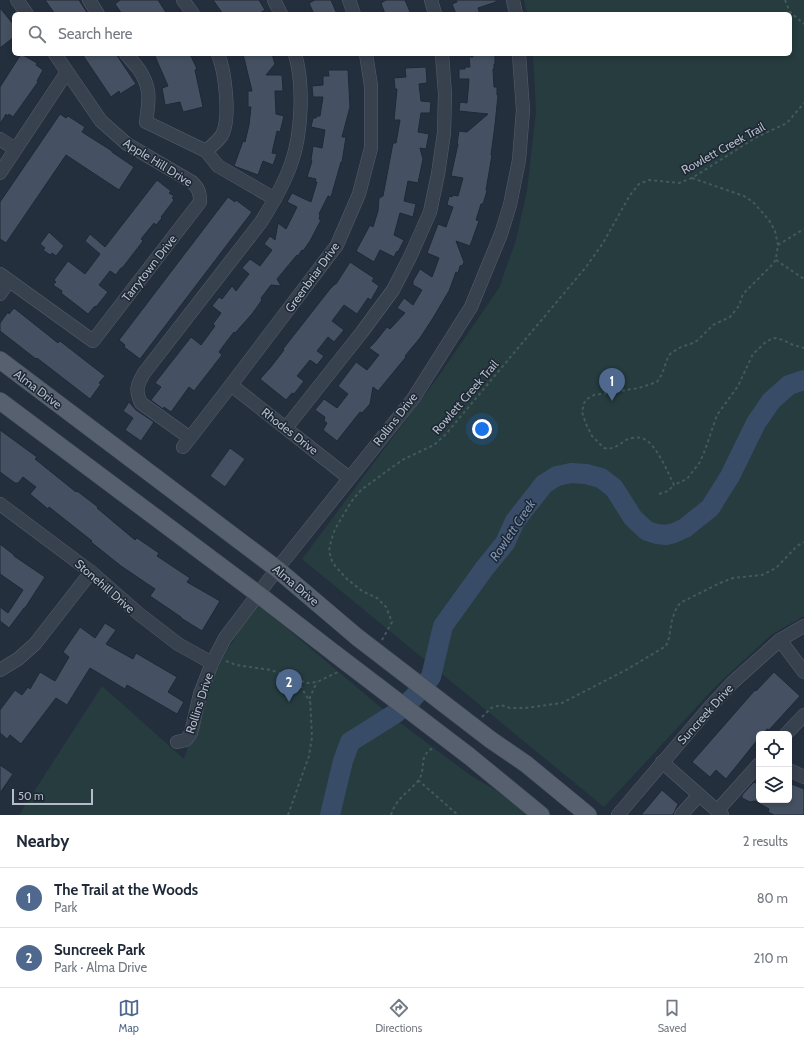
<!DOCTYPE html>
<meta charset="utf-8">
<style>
body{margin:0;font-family:Cabin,sans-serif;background:#f6f6f7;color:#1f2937}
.controls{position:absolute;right:12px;bottom:12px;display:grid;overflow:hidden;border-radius:6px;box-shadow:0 2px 6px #0003}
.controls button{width:36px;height:36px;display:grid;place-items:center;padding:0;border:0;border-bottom:1px solid #e0e1e3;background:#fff;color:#1f2937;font:20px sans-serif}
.scale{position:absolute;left:12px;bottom:10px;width:81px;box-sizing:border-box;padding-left:4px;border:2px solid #b4bcc9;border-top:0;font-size:11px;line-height:14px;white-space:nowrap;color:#b4bcc9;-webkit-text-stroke:3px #1d2633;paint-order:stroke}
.you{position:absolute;left:482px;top:429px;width:14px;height:14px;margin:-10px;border:3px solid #fff;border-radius:50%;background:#1a73e8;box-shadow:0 0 0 6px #1a73e833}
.badge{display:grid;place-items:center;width:26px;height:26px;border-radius:50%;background:#4f688e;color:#fff;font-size:13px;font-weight:700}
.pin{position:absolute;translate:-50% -33px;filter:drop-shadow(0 1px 2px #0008)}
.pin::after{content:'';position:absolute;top:21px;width:14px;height:12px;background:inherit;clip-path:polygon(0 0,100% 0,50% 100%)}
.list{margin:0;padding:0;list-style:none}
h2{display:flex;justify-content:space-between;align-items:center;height:52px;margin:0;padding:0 16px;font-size:17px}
h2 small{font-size:13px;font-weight:400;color:#747a83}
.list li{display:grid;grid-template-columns:26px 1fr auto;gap:12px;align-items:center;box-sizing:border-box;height:60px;padding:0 16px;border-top:1px solid #e0e1e3}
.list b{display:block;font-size:15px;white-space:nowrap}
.list p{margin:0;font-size:13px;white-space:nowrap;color:#747a83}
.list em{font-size:13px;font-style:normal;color:#747a83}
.icon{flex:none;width:22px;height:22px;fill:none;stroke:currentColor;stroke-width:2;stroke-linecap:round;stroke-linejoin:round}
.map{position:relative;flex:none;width:804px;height:815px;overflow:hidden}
.search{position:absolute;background:#fff;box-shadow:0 2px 6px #0003;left:12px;right:12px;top:12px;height:44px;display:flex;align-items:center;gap:10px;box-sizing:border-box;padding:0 14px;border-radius:6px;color:#747a83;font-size:15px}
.sheet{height:172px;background:#fff}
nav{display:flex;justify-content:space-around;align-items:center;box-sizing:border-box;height:56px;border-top:1px solid #e0e1e3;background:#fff;font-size:11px;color:#747a83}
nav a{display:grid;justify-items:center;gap:2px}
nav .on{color:#4f688e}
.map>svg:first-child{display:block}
.green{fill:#263c3f}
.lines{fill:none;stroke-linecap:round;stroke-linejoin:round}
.river{stroke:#394c67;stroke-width:20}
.building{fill:#455162;stroke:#1f2835}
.minor-casing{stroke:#565f6c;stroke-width:14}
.major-casing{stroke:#414a57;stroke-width:18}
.path{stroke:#44595c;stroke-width:2;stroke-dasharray:3 3;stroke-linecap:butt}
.minor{stroke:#38414e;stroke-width:13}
.major{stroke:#56606e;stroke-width:17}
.major-bridge-casing{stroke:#414a57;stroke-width:18;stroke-linecap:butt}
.major-bridge{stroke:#56606e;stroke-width:17}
.labels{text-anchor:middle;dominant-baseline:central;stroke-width:3;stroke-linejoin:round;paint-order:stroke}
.street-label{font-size:12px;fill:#b4bcc9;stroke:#1d2633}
.water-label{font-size:13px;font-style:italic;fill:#7c92b1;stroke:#1d2633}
</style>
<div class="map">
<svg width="804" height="815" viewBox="0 0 804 815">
<rect width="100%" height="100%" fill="#242f3e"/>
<!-- green -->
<g class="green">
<path d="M524,0H804V616L771,635L717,685L604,807L302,559L438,377L499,288L516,240L527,191L536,111L533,54H790V14H527Z"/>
<path d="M258,604L391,716L470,775L497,791L530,815H19L102,686L184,759C192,736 199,712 208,689C221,659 238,630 258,604Z"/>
</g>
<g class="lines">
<!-- river -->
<path class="river" d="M330,815L343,761L350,742L396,713L413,698L431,677L443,626L484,569L505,543L515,521L544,484L557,476L571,473L586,474L601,478L614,488L633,518L647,531L657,534L666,535L674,533L685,528L710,508L730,476L756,423L771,401L789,385L804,380"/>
</g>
<!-- building -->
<g class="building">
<path d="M45,0H79L88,14H55Z"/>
<path d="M120,0H158L167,14H122L115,4Z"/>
<path d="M213,0H259L265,10L258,14H223Z"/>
<path d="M315,0H331L337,14H314L309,3Z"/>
<path d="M386,0H405L411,14H385L381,3Z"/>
<path d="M456,0H496V2L478,8L480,14H456L452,4L457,2Z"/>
<path d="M0,8L14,25V37L0,48Z"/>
<path d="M21,54L37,63L36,65L43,70L37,81L38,82L13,117L9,114L8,116L6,114L0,124V87Z"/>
<path d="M82,54H116L136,84L120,94L119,91L111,97Z"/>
<path d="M154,54H190L197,69L195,70L203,107L183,112L180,102L165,105L162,88L168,86Z"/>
<path d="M243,54H272L275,64L266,75H282L283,91H275L276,114L284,116L280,132L277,131L272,153L277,154L273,165L263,161L258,175L234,166L243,141L245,142L249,125L251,107H248V91H252Z"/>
<path d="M473,54H495V64H494V69H493L494,87H497V95H498L495,125L491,155H492L486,190L487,191L483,204H481L476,220L479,221L470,246L456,241L464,262L463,265L460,266L458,273L456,272L449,291L433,318L420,338L405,356L406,357L378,391L373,387L370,404L362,413L360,412L337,441L323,430L327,423L324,421L325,417L315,410L324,399L337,408L348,394L338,386L356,362L367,370L379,355L369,348L375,342L387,327L390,329L405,313L397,308L404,298L413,305L422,290L413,285V281L420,269L432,277L439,258L427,253L438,224L446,227L453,207L447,205L449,196L452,197L453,195L458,196L463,178L451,176L458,144H457L459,131L467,132L488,114L459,111L460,102L467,103L469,79H459V69H465V67H470L469,57H473Z"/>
<path d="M426,67L427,83L419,84L421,101L431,102L430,113H421L418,132L429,134L426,149L420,148L423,159L418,183L408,181L404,201L416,204L413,217L400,213L394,235L404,240L398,252L397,251L394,257L380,250L374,262L356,251L370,225L373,227L378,211L379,198L383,196L393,143H396L400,120H394L397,89H395L394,78L406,77L405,68Z"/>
<path d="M328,70H348L350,107L342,137H346L342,162H341L331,197L328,196L319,214L320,215L319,219L321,220L310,241L303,251L302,250L298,256L297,255L277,279L281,286L271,285L261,298L262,300L252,314L235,333L234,332L224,345L219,352L222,355L194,391L189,387L171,412L164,407L163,409L151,400L161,387L155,383L191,337L201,345L215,326L213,324L221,313L212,306L219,297L222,299L232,286L236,291L249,274L242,268L250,259L260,266L272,250L264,244L270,236L275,240L278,223L286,229L297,207L287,202L292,193L311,202L317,182H315L316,179L307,177L312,161L311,160L313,146L322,148L325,130L311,127L313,118H316L317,116H320L323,97H313L312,86L323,85V76H329Z"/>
<path d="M60,114L66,118L68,116L85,127L82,132L112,151V152L134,167L119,190L66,155L6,243L0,239V202Z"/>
<path d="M157,180L171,191L169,193L174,196L172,198L174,200L161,217L162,218L156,225L154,223L141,239L143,241L123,267L120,269L116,275L110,271L99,285L108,292L96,307L95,306L88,314L61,293L62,291L53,285L56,282L54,280L68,261L85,274L100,254L85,241L90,234L105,247Z"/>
<path d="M228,197L235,202L236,200L252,212L140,359L124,347L125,345L119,340Z"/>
<path d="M49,232L64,246L56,256L52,253L50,255L43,250L45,248L40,244Z"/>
<path d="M350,262L374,278L372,281L379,286L371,300L368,298L357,314L344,305L332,321L344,330L334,342L328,337L317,351L324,356L317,365L310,360L297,376L304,381L294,394L292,393L286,400L260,379L270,368L284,350L283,349L330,289L335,284H336Z"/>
<path d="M14,308L58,343L60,341L105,376L99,383L101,384L90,399L37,358L36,359L0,331V323L8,312L9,314Z"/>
<path d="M129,402L136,410L154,422L141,441L125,430L133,418L123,411Z"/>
<path d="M0,430L37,457L35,459L76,492L77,491L98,507L97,508L135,540L137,538L159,553L157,556L190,578L187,582L220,601L202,631L181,618V617L150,596L155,589L121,566L91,542L92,541L49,507L48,509L30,494L36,487L23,477L18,483H15L0,472Z"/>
<path d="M230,448L245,459L225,487L210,476Z"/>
<path d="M0,544L14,555V556L45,577L25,608H24L9,628L0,621V607L8,613L23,590L0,574Z"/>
<path d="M105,623L116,630L106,644L133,659L136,653L177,677L168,692L184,702L177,714L127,685L125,689L90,668L67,705L56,698L21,744L10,735L7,739L0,733V710L15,690L22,695L28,687L30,689L40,672L55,681L69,657L63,652L80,627L95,638Z"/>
<path d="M774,672L800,696L769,730L767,729L763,734H759V738L726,779L716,770L710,777L692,762L755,690L756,691Z"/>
<path d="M0,765L13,774L0,793Z"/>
<path d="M754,782L759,785V799L757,800H789V783L804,789V815H774L768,812L769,809L755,801L750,802L742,798V795Z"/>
<path d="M662,790L678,804L673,815H641Z"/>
</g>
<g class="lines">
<!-- minor casing -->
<g class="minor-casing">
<g id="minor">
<path d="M17,0L27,14"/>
<path d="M89,0L98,14"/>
<path d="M183,0L193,14"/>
<path d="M274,0L281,14"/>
<path d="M349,0L354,14"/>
<path d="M431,0L435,14"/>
<path d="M513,0L516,14"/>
<path d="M126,54C130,59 134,63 138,68C152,88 149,100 146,122L206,151L218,166L275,199"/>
<path d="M0,139L15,149"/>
<path d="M206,151C212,146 218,141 222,135C231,118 225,71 218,54"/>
<path d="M0,173L67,72"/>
<path d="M0,274L93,341L200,202C200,193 199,189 192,182L127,144L101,121L55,54"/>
<path d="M0,294L9,281"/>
<path d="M231,385L349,478"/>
<path d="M286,428L362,332L393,290L410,257L430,212L438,174L444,133L445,94L442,54"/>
<path d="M190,438L141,403C135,390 137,385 144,373L261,222C273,203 284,184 291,164C302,134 304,84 295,54"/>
<path d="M183,447L231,385L337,245L359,194L371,148V86L366,54"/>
<path d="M0,504L91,572L139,614L178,644L212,663"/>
<path d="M780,640L804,672"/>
<path d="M0,670L18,659L35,644L91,572"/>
<path d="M786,734L804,715"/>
<path d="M177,742L186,740L191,733L200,694L212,663L225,638L277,569L413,399L471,307L501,234L510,205L519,160L523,110L519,54"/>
<path d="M662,762L722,815"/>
<path d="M789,770L804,777"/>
<path d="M717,811L759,764"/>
<path d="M618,815L709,708L732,683L780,640L804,626"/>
<path d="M681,815L699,795"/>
</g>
</g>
<!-- major casing -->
<g class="major-casing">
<g id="major">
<path d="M0,360L277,569L357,637"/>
<path d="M0,401L258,594L334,653"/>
<path d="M491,740L526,764L588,815"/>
<path d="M469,756L541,815"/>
</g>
</g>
<!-- path -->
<g class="path">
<path d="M785,0L790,12L804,24"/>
<path d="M692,178L744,196L753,202L769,220L775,231L778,245L776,258L774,263L743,294L739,306L730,317L713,325L698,340L693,343L681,347L671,353L668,357L662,374L657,382L639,388L594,395L587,399L584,403L582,412L586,424L592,436L604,448C614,450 618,445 626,440C631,438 639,436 644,439C657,445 668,473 674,485L687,479L700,462L705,450L717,415L738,386L753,354L767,341L775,338L783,340L793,345L804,348"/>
<path d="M778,245L804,229"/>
<path d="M776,260L804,279"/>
<path d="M659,494L668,491L674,485"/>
<path d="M382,640L392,622L386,607L377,598L362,591L347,579L336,567L332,561L329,551L331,541L335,529L351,502L361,490L391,468L404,459L434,445L446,434L586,267L603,243L630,195L639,184L649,180L679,183L692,178L755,138L787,123L804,103"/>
<path d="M226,661L236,665L271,670L307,683L317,682L338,672"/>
<path d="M291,678L300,685L310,702"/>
<path d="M482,717L491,708L501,705L510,708H525L562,703L626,670L666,646L669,638L672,620L675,611L680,603L720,583L733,578L762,575L776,568L797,546L804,542"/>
<path d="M418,780L458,815"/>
<path d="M288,815L309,756L312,737L310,697L317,682"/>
<path d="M391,815C396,798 408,793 418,781C428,767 416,756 435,747"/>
</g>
<!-- minor -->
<use href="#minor" class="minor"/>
<!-- major -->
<use href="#major" class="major"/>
<!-- major-bridge casing -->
<g class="major-bridge-casing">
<g id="major-bridge">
<path d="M357,637L491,740"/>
<path d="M334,653L469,756"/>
</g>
</g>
<!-- major-bridge -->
<use href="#major-bridge" class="major-bridge"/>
</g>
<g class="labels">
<!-- street labels -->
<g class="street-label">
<text transform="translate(723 148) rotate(-29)">Rowlett Creek Trail</text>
<text transform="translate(158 162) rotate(32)">Apple Hill Drive</text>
<text transform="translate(149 268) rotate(-52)">Tarrytown Drive</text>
<text transform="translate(312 277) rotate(-54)">Greenbriar Drive</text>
<text transform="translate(38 389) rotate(37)">Alma Drive</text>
<text transform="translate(465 397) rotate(-49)">Rowlett Creek Trail</text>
<text transform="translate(395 419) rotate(-52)">Rollins Drive</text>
<text transform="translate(290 431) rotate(38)">Rhodes Drive</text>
<text transform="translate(296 585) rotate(40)">Alma Drive</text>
<text transform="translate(105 586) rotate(41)">Stonehill Drive</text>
<text transform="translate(199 703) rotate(-72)">Rollins Drive</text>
<text transform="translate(705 714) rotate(-48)">Suncreek Drive</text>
</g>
<!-- water labels -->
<g class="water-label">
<text transform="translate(512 530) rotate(-56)">Rowlett Creek</text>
</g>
</g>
</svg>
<div class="controls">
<button><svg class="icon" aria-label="locate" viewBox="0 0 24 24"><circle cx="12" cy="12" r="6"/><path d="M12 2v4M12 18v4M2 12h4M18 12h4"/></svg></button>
<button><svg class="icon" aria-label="layers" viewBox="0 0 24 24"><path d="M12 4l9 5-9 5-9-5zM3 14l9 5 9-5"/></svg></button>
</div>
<div class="scale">50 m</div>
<div class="you"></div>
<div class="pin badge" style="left:612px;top:401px">1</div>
<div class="pin badge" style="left:289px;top:702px">2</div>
<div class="search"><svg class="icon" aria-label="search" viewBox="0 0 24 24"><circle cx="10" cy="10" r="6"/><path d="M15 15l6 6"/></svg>Search here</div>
</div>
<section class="sheet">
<h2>Nearby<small>2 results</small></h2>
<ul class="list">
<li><span class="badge">1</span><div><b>The Trail at the Woods</b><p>Park</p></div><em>80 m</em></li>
<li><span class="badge">2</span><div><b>Suncreek Park</b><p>Park · Alma Drive</p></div><em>210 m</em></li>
</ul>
</section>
<nav>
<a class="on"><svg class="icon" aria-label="map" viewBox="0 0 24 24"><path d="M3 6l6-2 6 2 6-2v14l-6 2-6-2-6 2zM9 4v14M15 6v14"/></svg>Map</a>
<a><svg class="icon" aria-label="directions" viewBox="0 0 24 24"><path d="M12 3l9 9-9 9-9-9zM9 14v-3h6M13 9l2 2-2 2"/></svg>Directions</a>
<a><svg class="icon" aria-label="saved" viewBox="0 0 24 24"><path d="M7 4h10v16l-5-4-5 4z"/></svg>Saved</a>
</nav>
